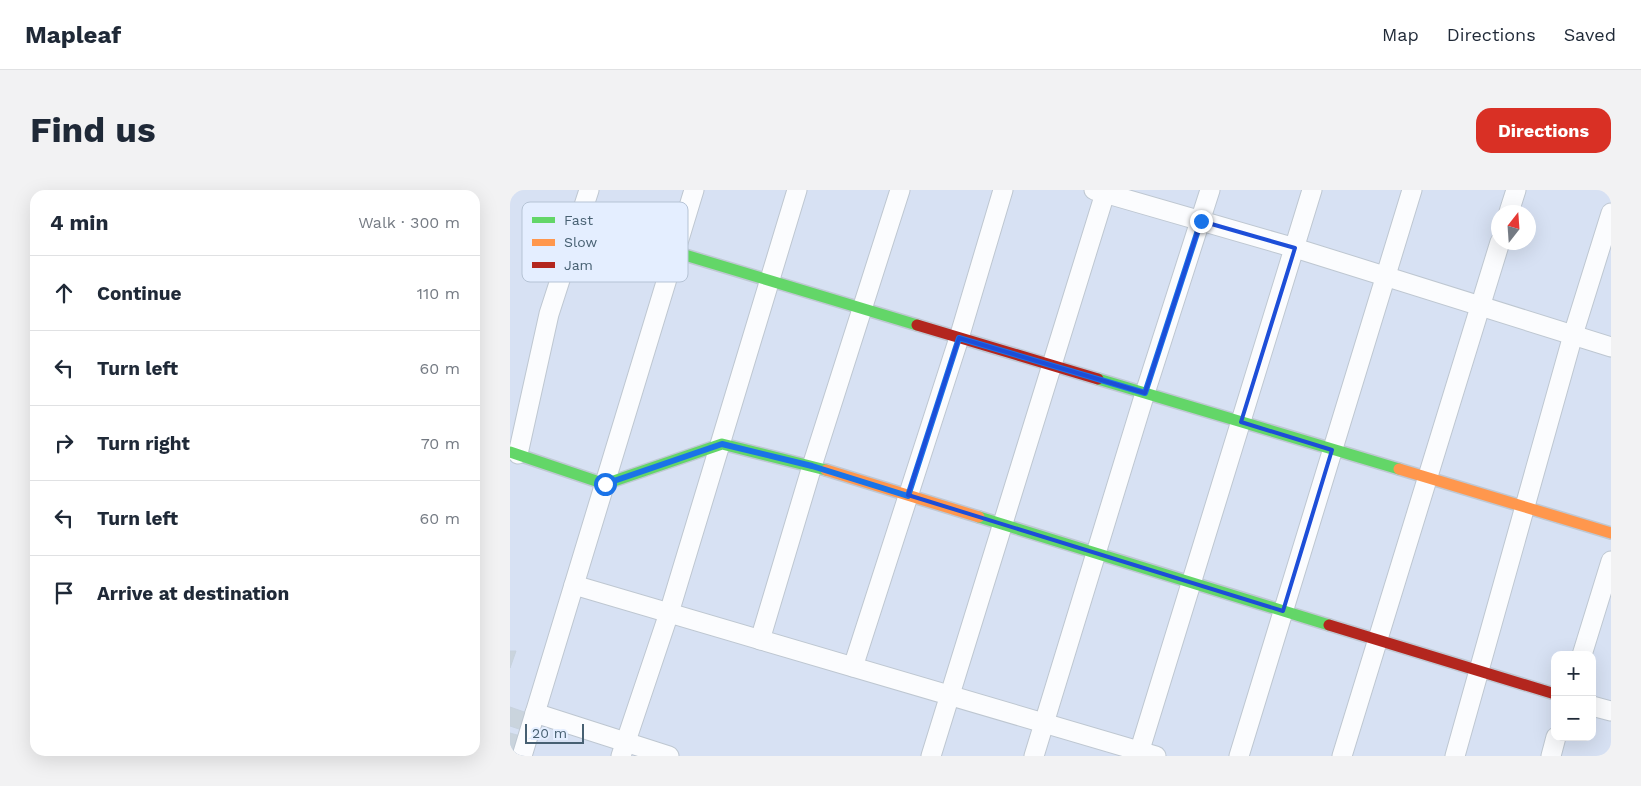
<!DOCTYPE html>
<meta charset="utf-8">
<style>
body{margin:0;font-family:"Work Sans",sans-serif;background:#f2f2f3;color:#1f2937}
.controls{position:absolute;right:15px;bottom:15px;display:grid;overflow:hidden;border-radius:10px;box-shadow:0 5px 20px #0002}
.controls button{width:45px;height:45px;display:grid;place-items:center;padding:0;border:0;border-bottom:1px solid #e0e1e3;background:#fff;color:#1f2937;font:25px sans-serif}
.compass{position:absolute;left:981px;top:15px;width:45px;height:45px;border-radius:50%;background:#fff;box-shadow:0 5px 20px #0002;rotate:17deg}
.scale{position:absolute;left:15px;bottom:12px;width:59px;box-sizing:border-box;padding-left:5px;border:2px solid #476072;border-top:0;font-size:14px;line-height:18px;white-space:nowrap;color:#476072;-webkit-text-stroke:4px #e4eeff;paint-order:stroke}
.stop{position:absolute;width:15px;height:15px;margin:-11px;border:4px solid #1a73e8;border-radius:50%;background:#fff}
.stop.end{background:#1a73e8;border-color:#fff;box-shadow:0 1px 5px #0008}
.list{margin:0;padding:0;list-style:none}
h2{display:flex;justify-content:space-between;align-items:center;height:65px;margin:0;padding:0 20px;font-size:21px}
h2 small{font-size:16px;font-weight:400;color:#747a83}
.list li{display:grid;grid-template-columns:32px 1fr auto;gap:15px;align-items:center;box-sizing:border-box;height:75px;padding:0 20px;border-top:1px solid #e0e1e3}
.list b{display:block;font-size:19px;white-space:nowrap}
.list em{font-size:16px;font-style:normal;color:#747a83}
.icon{flex:none;width:28px;height:28px;fill:none;stroke:currentColor;stroke-width:2;stroke-linecap:round;stroke-linejoin:round}
.map{position:relative;flex:none;width:1101px;height:566px;overflow:hidden;border-radius:15px}
header{display:flex;align-items:center;gap:30px;box-sizing:border-box;height:70px;padding:0 25px;background:#fff;border-bottom:1px solid #e0e1e3}
header strong{font-size:24px}
nav{display:flex;gap:28px;margin-inline-start:auto;font-size:18px}
.intro{display:flex;align-items:center;justify-content:space-between;box-sizing:border-box;height:120px;padding:0 30px}
h1{margin:0;font-size:35px}
.button{padding:12px 22px;border-radius:15px;background:#d93025;color:#fff;font-size:18px;font-weight:700}
main{display:flex;gap:30px;padding:0 30px}
aside{flex:1;background:#fff;border-radius:15px;box-shadow:0 5px 20px #0002}
.map>svg:first-child{display:block}
.residential{fill:#d7e1f3;fill-rule:evenodd}
.building{fill:#cad4dd;stroke:#c7d2de}
.lines{fill:none;stroke-linecap:round;stroke-linejoin:round}
.street-casing{stroke:#bec7d1;stroke-width:21}
.fast-casing{stroke:#bfc8d3;stroke-width:14}
.slow-casing{stroke:#bfc8d3;stroke-width:14}
.jam-casing{stroke:#bfc8d3;stroke-width:14}
.street{stroke:#fbfcfe;stroke-width:19}
.fast{stroke:#63d668;stroke-width:11}
.slow{stroke:#ff974d;stroke-width:11}
.jam{stroke:#b3261e;stroke-width:11}
.route{stroke:#1a73e8;stroke-width:6}
.marked{fill:none;stroke:#1d4ed8;stroke-width:4;stroke-linejoin:round}
.key{fill:#e4eeff;stroke:#b5c3d5;stroke-width:1}
.key-label{font-size:14px;fill:#476072}
</style>
<header>
<strong>Mapleaf</strong>
<nav><a>Map</a><a>Directions</a><a>Saved</a></nav>
</header>
<div class="intro"><h1>Find us</h1><a class="button">Directions</a></div>
<main>
<aside>
<h2>4 min<small>Walk · 300 m</small></h2>
<ul class="list">
<li><svg class="icon" aria-label="ahead" viewBox="0 0 24 24"><path d="M12 20V5M6 11l6-6 6 6"/></svg><div><b>Continue</b></div><em>110 m</em></li>
<li><svg class="icon" aria-label="left" viewBox="0 0 24 24"><path d="M17 20v-9H6M10 6l-5 5 5 5"/></svg><div><b>Turn left</b></div><em>60 m</em></li>
<li><svg class="icon" aria-label="right" viewBox="0 0 24 24"><path d="M7 20v-9h11M14 6l5 5-5 5"/></svg><div><b>Turn right</b></div><em>70 m</em></li>
<li><svg class="icon" aria-label="left" viewBox="0 0 24 24"><path d="M17 20v-9H6M10 6l-5 5 5 5"/></svg><div><b>Turn left</b></div><em>60 m</em></li>
<li><svg class="icon" aria-label="arrive" viewBox="0 0 24 24"><path d="M6 21V4h12l-3 4 3 4H6"/></svg><div><b>Arrive at destination</b></div></li>
</ul>
</aside>
<div class="map">
<svg width="1101" height="566" viewBox="0 0 1101 566">
<rect width="100%" height="100%" fill="#e5eaf5"/>
<!-- residential -->
<path class="residential" d="M0,0H1101V566H0ZM988,22H1018V52H988ZM1045,465H1082V547H1045Z"/>
<!-- building -->
<g class="building">
<path d="M0,461H6L0,478Z"/>
<path d="M0,517L20,524L15,541L0,536Z"/>
<path d="M0,543L14,547L9,564L0,561Z"/>
</g>
<g class="lines">
<!-- street casing -->
<g class="street-casing">
<g id="street">
<path d="M584,0L785,58L1101,157"/>
<path d="M999,22L1006,0"/>
<path d="M8,264L39,124L79,0"/>
<path d="M64,395L646,566"/>
<path d="M250,450L302,276L390,0"/>
<path d="M1072,465L1101,371"/>
<path d="M343,477L449,148L493,0"/>
<path d="M1082,516L1101,521"/>
<path d="M25,523L159,566"/>
<path d="M12,566L184,0"/>
<path d="M111,566L159,423L287,0"/>
<path d="M421,566L596,0"/>
<path d="M524,566L635,203L700,0"/>
<path d="M628,566L802,0"/>
<path d="M729,566L902,0"/>
<path d="M832,566L990,52"/>
<path d="M945,566L1063,145L1101,23"/>
<path d="M1041,566L1046,547"/>
</g>
</g>
<!-- fast casing -->
<g class="fast-casing">
<g id="fast">
<path d="M70,27L165,62L407,135"/>
<path d="M588,189L889,279"/>
<path d="M0,262L95,294L212,254L316,280"/>
<path d="M469,327L819,435"/>
</g>
</g>
<!-- slow casing -->
<g class="slow-casing">
<g id="slow">
<path d="M889,279L1101,343"/>
<path d="M316,280L469,327"/>
</g>
</g>
<!-- jam casing -->
<g class="jam-casing">
<g id="jam">
<path d="M407,135L588,189"/>
<path d="M819,435L1045,504"/>
</g>
</g>
<!-- street -->
<use href="#street" class="street"/>
<!-- fast -->
<use href="#fast" class="fast"/>
<!-- slow -->
<use href="#slow" class="slow"/>
<!-- jam -->
<use href="#jam" class="jam"/>
</g>
<g class="lines">
<!-- route -->
<path class="route" d="M95,294L212,254L302,276L398,306L449,148L635,203L691,31"/>
</g>
<!-- marked area -->
<path class="marked" d="M691,31L785,58L731,232L822,260L773,421L398,305L449,148L635,203Z"/>
<!-- legend -->
<rect x="12" y="12" width="166" height="80" rx="8" class="key"/>
<rect x="22" y="27" width="23" height="6" fill="#63d668"/>
<rect x="22" y="49" width="23" height="7" fill="#ff974d"/>
<rect x="22" y="72" width="23" height="6" fill="#b3261e"/>
<g class="key-label">
<text x="54" y="35">Fast</text>
<text x="54" y="57">Slow</text>
<text x="54" y="80">Jam</text>
</g>
</svg>
<div class="controls">
<button>+</button>
<button>−</button>
</div>
<svg class="compass" viewBox="-18 -18 36 36"><path d="M0-13l5 13h-10z" fill="#e53935"/><path d="M0 13l5-13h-10z" fill="#747a83"/></svg>
<div class="scale">20 m</div>
<div class="stop" style="left:95px;top:294px"></div>
<div class="stop end" style="left:691px;top:31px"></div>
</div>
</main>
